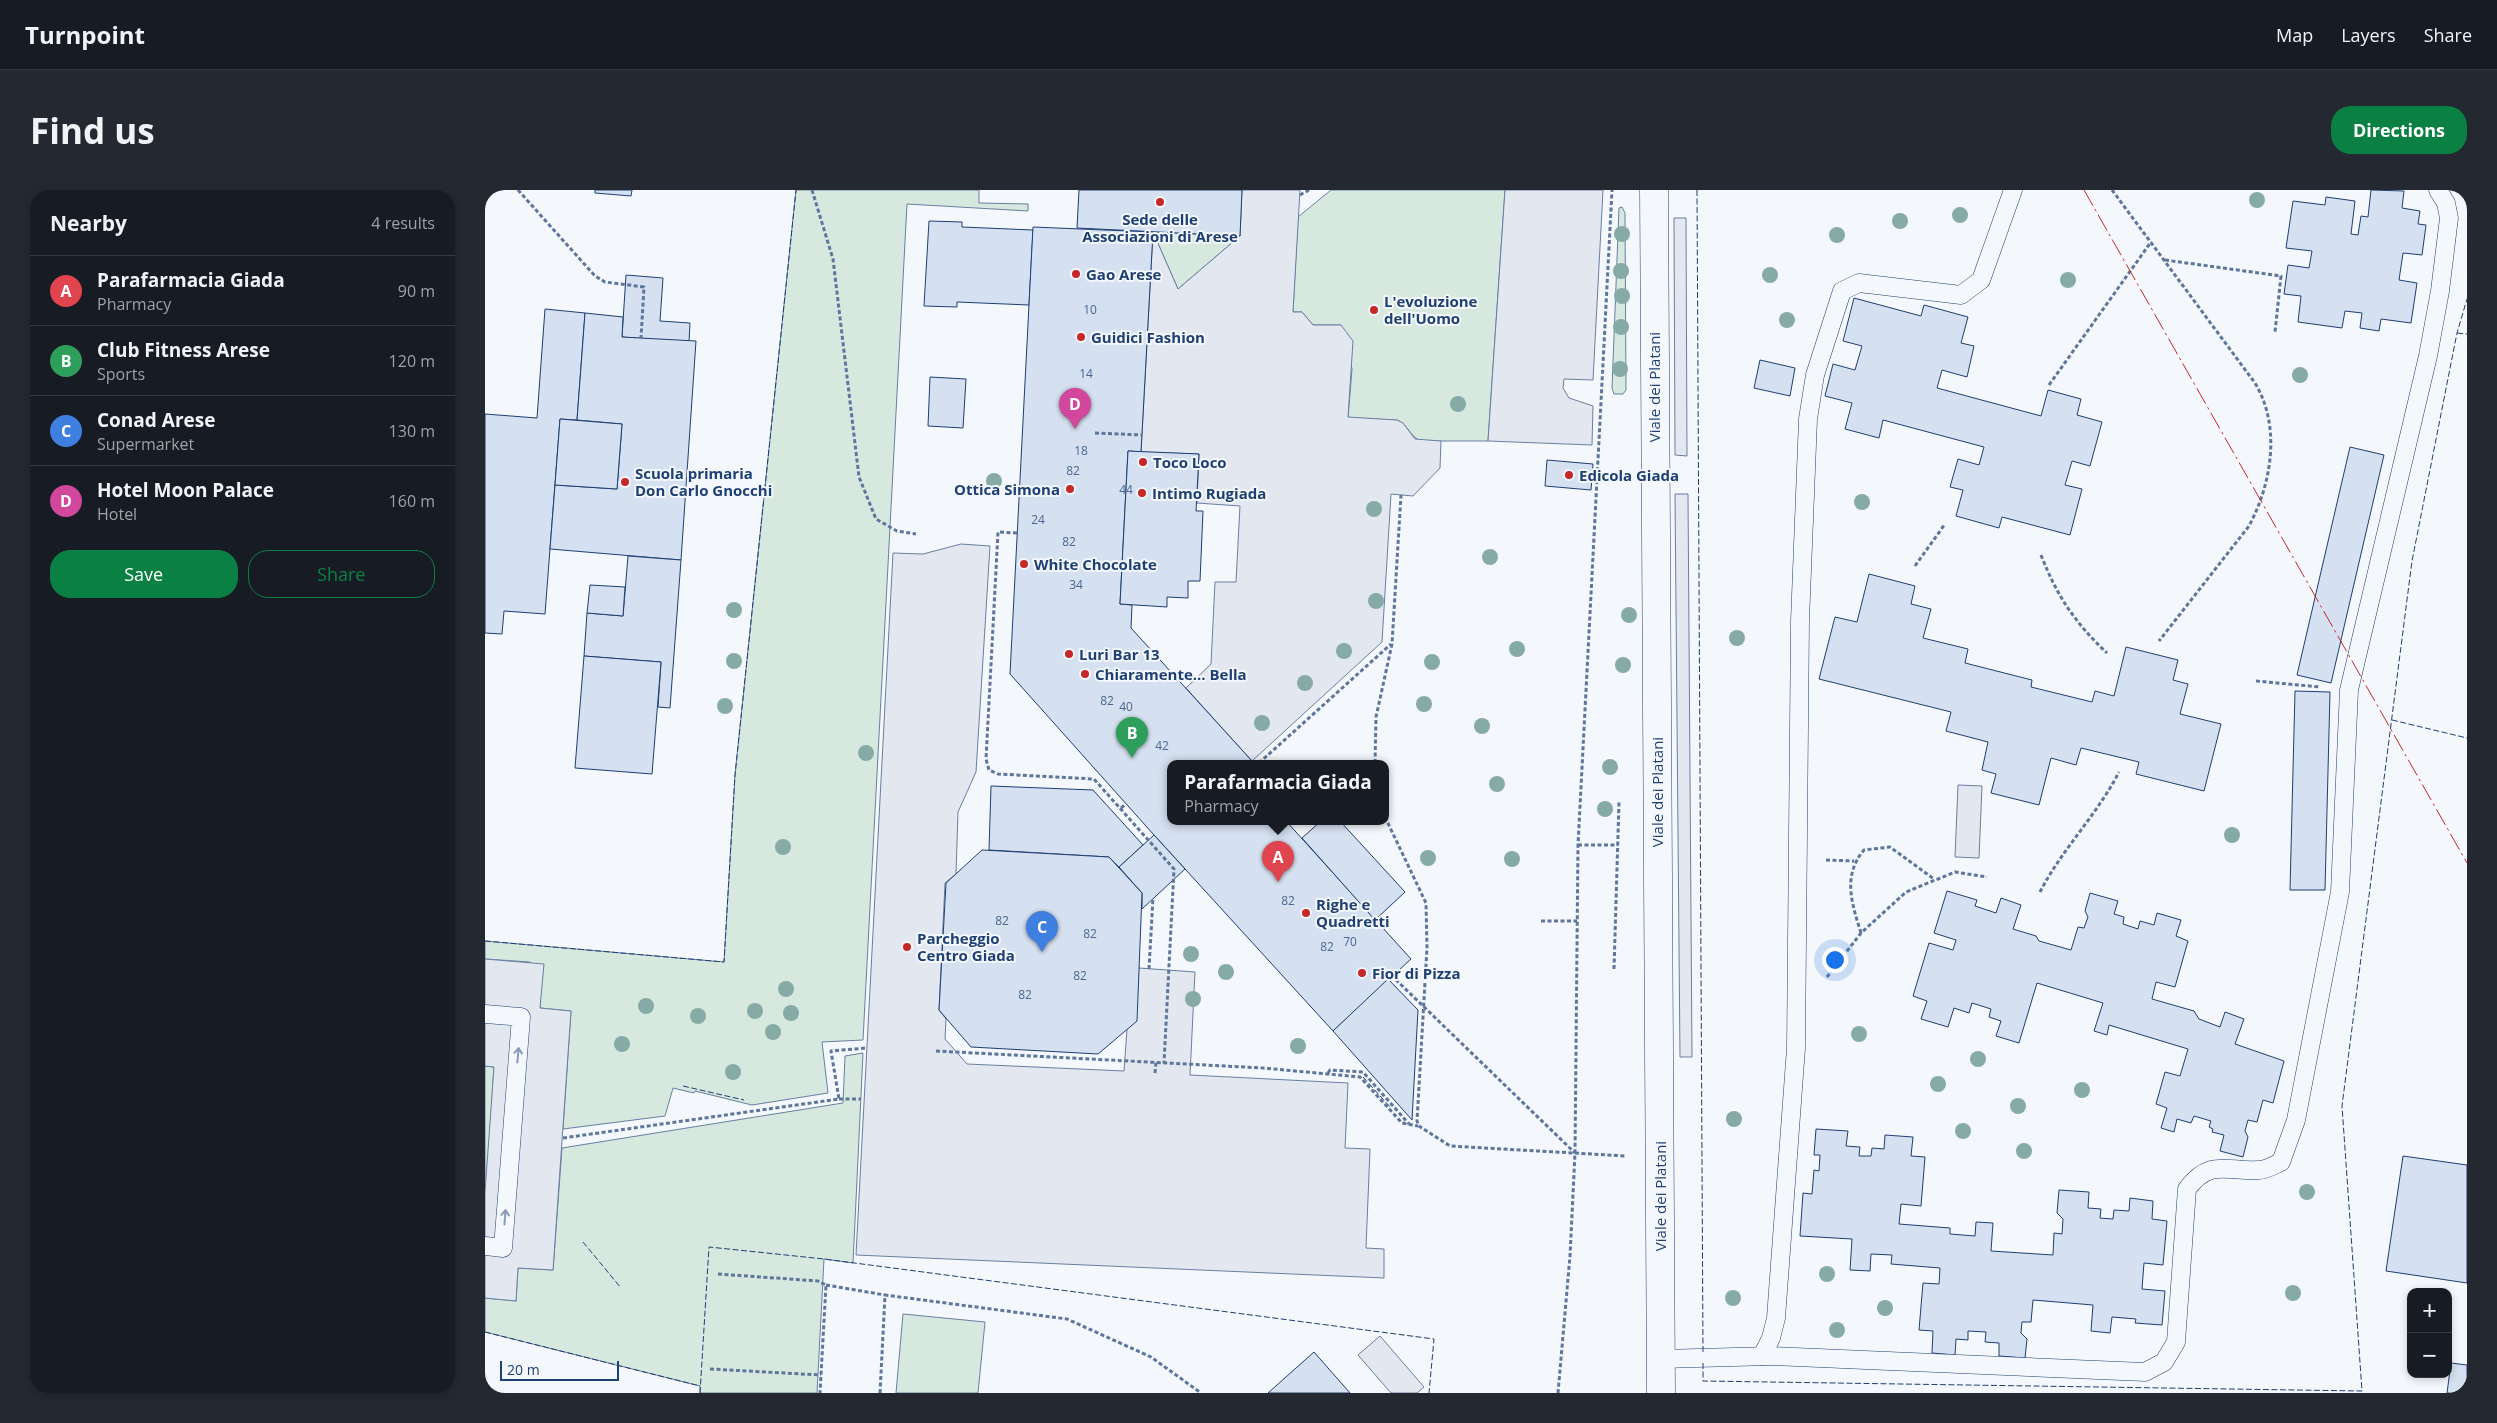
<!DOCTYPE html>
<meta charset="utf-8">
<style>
body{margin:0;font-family:"Open Sans",sans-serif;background:#242831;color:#f1f3f6}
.controls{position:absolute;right:15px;bottom:15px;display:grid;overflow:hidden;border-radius:10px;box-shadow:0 2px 8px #0003}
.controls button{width:45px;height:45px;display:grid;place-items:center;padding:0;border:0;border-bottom:1px solid #363941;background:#171b24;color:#f1f3f6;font:25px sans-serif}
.scale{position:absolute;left:15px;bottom:12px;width:119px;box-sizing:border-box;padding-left:5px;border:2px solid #1d3f73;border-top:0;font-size:14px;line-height:18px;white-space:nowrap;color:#1d3f73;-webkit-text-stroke:4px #f4f7fb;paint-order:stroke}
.you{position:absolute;left:1349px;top:769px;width:18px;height:18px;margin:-12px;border:4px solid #fff;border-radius:50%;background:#1a73e8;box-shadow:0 0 0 8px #1a73e833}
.badge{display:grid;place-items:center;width:32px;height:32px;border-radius:50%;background:#0b8043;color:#fff;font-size:16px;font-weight:700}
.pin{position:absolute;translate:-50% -41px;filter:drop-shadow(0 1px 2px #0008)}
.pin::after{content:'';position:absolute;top:26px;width:18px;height:15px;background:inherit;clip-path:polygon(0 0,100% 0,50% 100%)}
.popup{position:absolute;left:682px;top:570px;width:222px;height:65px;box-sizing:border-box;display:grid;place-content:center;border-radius:10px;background:#171b24;filter:drop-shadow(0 1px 4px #0005);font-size:16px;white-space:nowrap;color:#9ea1a6}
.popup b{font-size:19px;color:#f1f3f6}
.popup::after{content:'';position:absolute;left:50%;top:100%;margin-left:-10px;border:10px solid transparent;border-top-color:#171b24}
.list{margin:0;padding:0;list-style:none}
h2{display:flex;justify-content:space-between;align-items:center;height:65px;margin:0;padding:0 20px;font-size:21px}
h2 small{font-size:16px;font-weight:400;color:#9ea1a6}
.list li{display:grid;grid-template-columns:32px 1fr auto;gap:15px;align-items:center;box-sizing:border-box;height:70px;padding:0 20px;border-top:1px solid #363941}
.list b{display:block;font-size:19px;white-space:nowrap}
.list p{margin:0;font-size:16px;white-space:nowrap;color:#9ea1a6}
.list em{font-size:16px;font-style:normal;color:#9ea1a6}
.actions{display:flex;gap:10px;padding:15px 20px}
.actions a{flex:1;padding:11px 0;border:1px solid #0b8043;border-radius:20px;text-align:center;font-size:18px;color:#0b8043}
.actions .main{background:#0b8043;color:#fff}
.map{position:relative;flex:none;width:1982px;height:1203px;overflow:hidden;border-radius:20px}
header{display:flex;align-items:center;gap:30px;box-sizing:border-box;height:70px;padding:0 25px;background:#171b24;border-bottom:1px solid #363941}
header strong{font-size:24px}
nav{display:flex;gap:28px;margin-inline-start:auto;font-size:18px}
.intro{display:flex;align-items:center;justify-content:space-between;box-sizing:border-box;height:120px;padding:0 30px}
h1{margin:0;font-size:35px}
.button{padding:12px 22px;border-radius:20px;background:#0b8043;color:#fff;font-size:18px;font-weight:700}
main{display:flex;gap:30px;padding:0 30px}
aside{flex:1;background:#171b24;border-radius:20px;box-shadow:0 2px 8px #0003}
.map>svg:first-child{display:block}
.green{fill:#d7e8df;stroke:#687fa3}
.parking{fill:#e3e8f0;stroke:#687fa3}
.building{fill:#d5e0f0;stroke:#1d3f73}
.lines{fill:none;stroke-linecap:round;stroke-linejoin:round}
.service-casing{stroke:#1d3f73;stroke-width:19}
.minor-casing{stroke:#1d3f73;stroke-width:29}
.path{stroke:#5e769c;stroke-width:3;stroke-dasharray:4 2.5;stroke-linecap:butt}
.service{stroke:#f4f7fb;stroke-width:18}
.minor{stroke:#f4f7fb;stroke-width:28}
.fence{stroke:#1d3f73;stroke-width:1;stroke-dasharray:6 2.5;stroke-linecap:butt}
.power{stroke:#c62828;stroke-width:1;stroke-dasharray:18 4 2.5 4;stroke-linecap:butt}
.tree{fill:#86aba6}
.oneway{stroke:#889bb7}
.poi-dot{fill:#c62828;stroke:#f4f7fb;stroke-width:2}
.labels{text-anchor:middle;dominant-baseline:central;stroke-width:4;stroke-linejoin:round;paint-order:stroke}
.number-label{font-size:12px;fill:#4b6792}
.poi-label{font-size:15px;font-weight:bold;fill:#1d3f73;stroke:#f4f7fb;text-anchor:start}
.street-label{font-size:15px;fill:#1d3f73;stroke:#f4f7fb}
</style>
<header>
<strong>Turnpoint</strong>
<nav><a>Map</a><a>Layers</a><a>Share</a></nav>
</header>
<div class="intro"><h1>Find us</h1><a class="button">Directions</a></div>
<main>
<aside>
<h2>Nearby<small>4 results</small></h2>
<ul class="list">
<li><span class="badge" style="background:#e0444e">A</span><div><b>Parafarmacia Giada</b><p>Pharmacy</p></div><em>90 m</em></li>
<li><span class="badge" style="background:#2e9e5b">B</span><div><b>Club Fitness Arese</b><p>Sports</p></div><em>120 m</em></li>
<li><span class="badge" style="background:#3f7fe0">C</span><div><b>Conad Arese</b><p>Supermarket</p></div><em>130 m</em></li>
<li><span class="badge" style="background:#d1479c">D</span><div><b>Hotel Moon Palace</b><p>Hotel</p></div><em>160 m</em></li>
</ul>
<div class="actions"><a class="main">Save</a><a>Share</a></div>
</aside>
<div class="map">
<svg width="1982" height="1203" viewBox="0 0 1982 1203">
<rect width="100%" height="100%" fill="#f4f7fb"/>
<!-- green -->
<g class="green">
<path d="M311,0H494V13L543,14V21L422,14L378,850L337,852L343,903L267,915L210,901L209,903L188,898L180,926L78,939L86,821L55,818V808L45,772L0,769V751L239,772L250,585Z"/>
<path d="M846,0H1020L1003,251H936C925,247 923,234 912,230L863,228L867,179L856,135H828L817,122H808L813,27Z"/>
<path d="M1137,17L1140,23L1141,200L1138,204H1129L1127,198L1134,18Z"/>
<path d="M668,42L746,46H755L693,99Z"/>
<path d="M378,863L368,1073L339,1069L332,1203H215V1196L0,1142V1108L31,1111L33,1078L68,1080L77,958L358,913L360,866Z"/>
<path d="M0,876L9,877L1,1002H0Z"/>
<path d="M418,1124L500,1132L493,1203H411Z"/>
</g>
<!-- parking -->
<g class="parking">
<path d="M757,0H815L808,122H817L828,135H856L868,151L863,227L912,230L918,233L930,249L956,251L955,278L928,306L906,304L897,452L767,571L701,498L726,474L730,392H751L755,316L712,313L714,264L656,262L668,42L693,99L755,46Z"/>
<path d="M1020,0H1118L1108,190L1079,189L1078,198L1084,208L1108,216L1107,255L1003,251Z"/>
<path d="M1189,28H1201L1202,266L1190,265Z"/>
<path d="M1190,304H1203L1207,867H1195Z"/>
<path d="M476,354L505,356L491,582L473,622L471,684L460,693L454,820L461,829L460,849L482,874L639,881L642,839L654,778L710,782L705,885L863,893L860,958L885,959L881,1058L899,1059V1088L371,1065L408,363L438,364Z"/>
<path d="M1473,595L1497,596L1494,668L1470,667Z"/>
<path d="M0,769L59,774L55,818L86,821L68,1080L33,1078L31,1111L0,1108V1002L9,877L0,876Z"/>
<path d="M895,1146L939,1197L932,1203H906L873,1165Z"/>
</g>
<!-- building -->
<g class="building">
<path d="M110,0H147L146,6L110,3Z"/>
<path d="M594,0H757L755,46L592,38Z"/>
<path d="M1886,0L1919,1L1917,18L1935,21L1933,34L1941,35L1937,65L1918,63L1914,90L1932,93L1926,133L1896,129L1894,141L1875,138L1877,123L1860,121L1857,138L1813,132L1816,106L1799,104L1803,75L1824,78L1827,61L1801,58L1808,11L1840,15L1841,7L1870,11L1866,44L1873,45L1876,26L1883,27Z"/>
<path d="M444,31L477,32V37L548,40L544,115L472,112V117L439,116Z"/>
<path d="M548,37L668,42L656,262L643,261L635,414L647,415L646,438L767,571L765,573H686V631H801L926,769L848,841L669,645L525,484Z"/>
<path d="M141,85L178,88L175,131L205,133L204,152L137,147Z"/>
<path d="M1369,108L1436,126L1439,115L1483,127L1476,153L1489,156L1482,187L1457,180L1452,198L1556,226L1563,200L1596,209L1592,225L1617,232L1605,276L1587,271L1580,295L1597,299L1585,345L1517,327L1514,338L1471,326L1478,300L1465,297L1473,269L1494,275L1499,257L1398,230L1394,248L1360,239L1367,213L1340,206L1348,174L1370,180L1377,156L1358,151Z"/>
<path d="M60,119L100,123L92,230L75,229L60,424L19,421L17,444L0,443V224L52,228Z"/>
<path d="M100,123L138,127L137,147L211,151L196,370L65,359L70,295L132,299L137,234L92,230Z"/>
<path d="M1275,170L1310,178L1305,206L1269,198Z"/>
<path d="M445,187L481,189L478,238L443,236Z"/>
<path d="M75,229L137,234L132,299L70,295Z"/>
<path d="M1865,257L1899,265L1846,493L1812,485Z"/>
<path d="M643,261L714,264L711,321H718L715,391H703V408L682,407V417L635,414Z"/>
<path d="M1062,270L1108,274L1106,300L1060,296Z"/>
<path d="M143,366L196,370L185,518L173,517L176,472L99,466L102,423L138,426Z"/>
<path d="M1384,384L1430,396L1426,414L1446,419L1438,448L1483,459L1480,473L1547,490L1546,497L1607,512L1610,501L1629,506L1641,457L1693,470L1688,490L1703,494L1695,524L1736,534L1719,601L1651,584L1654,572L1596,558L1591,575L1566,568L1554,615L1506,603L1511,584L1497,580L1503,552L1461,541L1466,522L1334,489L1350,427L1372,432Z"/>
<path d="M105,395L140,397L138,426L102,423Z"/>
<path d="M99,466L176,472L167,584L90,578Z"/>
<path d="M1810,501L1845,502L1840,700H1805Z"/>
<path d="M506,596L608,600L658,655L634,677L624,667L504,660Z"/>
<path d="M836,631H855L920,702L890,730L817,648Z"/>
<path d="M669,645L700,679L657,719V703L634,677Z"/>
<path d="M497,660L624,667L657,703L652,831L613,864L486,857L454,820L461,693Z"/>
<path d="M1462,701L1492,710L1490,716L1511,723L1516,708L1536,715L1528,739L1551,746L1554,751L1586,760L1593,737L1599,738L1603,727L1600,721L1605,703L1633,711L1629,724L1639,727L1638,734L1653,739L1655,731L1669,735L1672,723L1696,730L1691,746L1703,751L1690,797L1671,792L1667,809L1709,821L1714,829L1735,837L1740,822L1759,829L1750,854L1799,871L1788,913L1778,910L1772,932L1763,930L1760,941L1763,947L1758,967L1735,961L1739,945L1727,942L1728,939L1724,937L1726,931L1709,926L1706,933L1692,929L1689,942L1676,938L1682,918L1671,914L1680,882L1695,886L1703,859L1624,835L1622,845L1609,841L1618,813L1552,793L1534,853L1511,846L1516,831L1504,827L1506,819L1487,813L1484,823L1469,818L1463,837L1436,829L1442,811L1428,806L1444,753L1468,760L1471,750L1449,743Z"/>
<path d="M903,789L933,820L927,930L848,841Z"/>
<path d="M1331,939L1363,941L1361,956L1375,957L1374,966H1386L1387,958L1399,959L1400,945L1428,947L1426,966L1440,967L1436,1016L1416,1014L1414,1034L1465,1038V1044L1490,1046L1491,1032L1508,1033L1506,1061L1568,1065L1569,1043L1577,1044L1578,1029L1572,1023L1574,1000L1604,1002L1603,1018L1616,1019L1615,1028L1628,1029L1629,1020L1644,1021L1645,1008L1668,1011L1667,1029L1682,1031L1678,1075L1659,1073L1657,1099L1680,1101L1677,1135L1650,1133L1651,1129L1627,1127L1625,1143L1606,1141L1608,1115L1548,1110L1546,1132H1537L1536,1143L1542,1149L1540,1168L1514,1166V1153L1500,1152L1501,1142L1483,1141V1150L1471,1149L1470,1165L1447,1163L1448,1141L1434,1140L1438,1093L1454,1094L1455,1078L1406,1074L1407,1065L1386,1064L1385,1081L1365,1080L1367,1049L1315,1046L1318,1003L1327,1004L1329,980L1334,981L1335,965H1329Z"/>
<path d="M1918,966L1982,975V1093L1901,1081Z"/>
<path d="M829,1162L865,1203H783Z"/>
<path d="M1966,1173L1982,1175V1203H1962Z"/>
</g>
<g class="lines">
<!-- service casing -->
<g class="service-casing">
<g id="service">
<path d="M0,824L36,827L18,1058L0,1056"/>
<path d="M1277,1166L1286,1148L1291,1128L1311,858L1315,431L1323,229L1330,185L1357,101L1374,93L1476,105L1496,90L1528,0"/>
<path d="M1176,1169L1286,1166L1660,1182L1679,1172L1691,1152L1702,999C1725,968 1742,982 1774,980C1781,980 1789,975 1796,972L1811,930L1855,702L1864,500L1943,166L1955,101L1964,28L1961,13L1953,0"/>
</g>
</g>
<!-- minor casing -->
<g class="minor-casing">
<path id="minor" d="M1169,0L1176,1203"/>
</g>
<!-- path -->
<g class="path">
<path d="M33,0L110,86L120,92L159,97L156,148"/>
<path d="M327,0L348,69L374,287L391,329L412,341L431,344"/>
<path d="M1627,0L1770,193C1796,236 1787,293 1764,336L1674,451"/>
<path d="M815,5L824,0"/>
<path d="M1680,70L1796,86L1790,142"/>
<path d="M1564,195L1666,52"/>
<path d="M610,243L657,245"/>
<path d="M1114,285H1136"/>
<path d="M532,343L513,342L501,569L504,580L513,584L609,589L689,679L679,873"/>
<path d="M1556,365C1572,406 1590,433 1622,463"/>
<path d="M1430,376L1460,334"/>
<path d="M1771,491L1835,497"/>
<path d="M774,573L906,454"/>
<path d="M890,573L891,527L907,454L916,305"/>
<path d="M636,618L641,614"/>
<path d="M900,627L941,713L942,758L932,931L934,936L965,956L1141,966"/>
<path d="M1093,655H1133"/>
<path d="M1341,670L1369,671"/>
<path d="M1555,702C1577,659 1612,625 1634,582"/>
<path d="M1056,731H1092"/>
<path d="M1376,743C1367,714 1357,686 1379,660L1405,657L1449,689"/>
<path d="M664,779L668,708"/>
<path d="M1129,779L1134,612"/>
<path d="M906,785L1090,963"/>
<path d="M1342,787L1376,743L1421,702L1470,682L1502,687"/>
<path d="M451,861L778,878L875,887L917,933L933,936"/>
<path d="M670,883L671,872"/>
<path d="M843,883L845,880L878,882L924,934"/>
<path d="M354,909H376"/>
<path d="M78,948L354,909L346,861L381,858"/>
<path d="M233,1084L333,1091L341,1095L335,1203"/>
<path d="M341,1095L400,1105"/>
<path d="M225,1179L336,1185"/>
<path d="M395,1203L400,1105L582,1129L666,1167L716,1203"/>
<path d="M1073,1203L1085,1066L1090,963L1093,655L1127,0"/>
</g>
<!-- service -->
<use href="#service" class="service"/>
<!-- minor -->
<use href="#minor" class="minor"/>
<!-- fence -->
<g class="fence">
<path d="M1212,0L1218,1163"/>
<path d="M1972,143L1982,144"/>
<path d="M1907,530L1982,548"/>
<path d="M0,751L239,772L250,585L311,0"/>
<path d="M878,887L906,918"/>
<path d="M198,896L259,910"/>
<path d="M98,1052L136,1098"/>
<path d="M0,1142L215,1196"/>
<path d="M1218,1173V1191L1877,1201L1857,916L1927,371L1972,143L1982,109"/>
<path d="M215,1203L224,1057L339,1069L949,1149L944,1203"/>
</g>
<!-- power -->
<path class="power" d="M1599,0L1982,673"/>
</g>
<!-- trees -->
<g class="tree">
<circle cx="1772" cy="10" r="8"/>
<circle cx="1475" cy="25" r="8"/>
<circle cx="1415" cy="31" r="8"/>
<circle cx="1137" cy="44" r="8"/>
<circle cx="1352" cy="45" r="8"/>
<circle cx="1136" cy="81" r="8"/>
<circle cx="1285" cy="85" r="8"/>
<circle cx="1583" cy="90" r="8"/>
<circle cx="1137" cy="106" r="8"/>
<circle cx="1302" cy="130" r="8"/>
<circle cx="1136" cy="137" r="8"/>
<circle cx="1135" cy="179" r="8"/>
<circle cx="1815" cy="185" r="8"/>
<circle cx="973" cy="214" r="8"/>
<circle cx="509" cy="291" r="8"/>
<circle cx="1377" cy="312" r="8"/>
<circle cx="889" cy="319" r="8"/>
<circle cx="1005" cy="367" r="8"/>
<circle cx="891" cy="411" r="8"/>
<circle cx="249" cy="420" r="8"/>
<circle cx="1144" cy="425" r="8"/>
<circle cx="1252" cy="448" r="8"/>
<circle cx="1032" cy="459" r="8"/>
<circle cx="859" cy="461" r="8"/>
<circle cx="249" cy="471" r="8"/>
<circle cx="947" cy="472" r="8"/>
<circle cx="1138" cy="475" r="8"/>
<circle cx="820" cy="493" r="8"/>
<circle cx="939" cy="514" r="8"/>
<circle cx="240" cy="516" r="8"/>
<circle cx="777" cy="533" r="8"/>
<circle cx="997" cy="536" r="8"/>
<circle cx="381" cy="563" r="8"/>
<circle cx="1125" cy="577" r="8"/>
<circle cx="1012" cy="594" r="8"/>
<circle cx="1120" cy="619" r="8"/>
<circle cx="1747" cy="645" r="8"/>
<circle cx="298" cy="657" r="8"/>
<circle cx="943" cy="668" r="8"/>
<circle cx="1027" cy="669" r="8"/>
<circle cx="706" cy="764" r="8"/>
<circle cx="741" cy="782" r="8"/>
<circle cx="301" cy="799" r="8"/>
<circle cx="708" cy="809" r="8"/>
<circle cx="161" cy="816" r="8"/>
<circle cx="270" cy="821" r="8"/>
<circle cx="306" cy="823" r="8"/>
<circle cx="213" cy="826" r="8"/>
<circle cx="288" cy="842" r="8"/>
<circle cx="1374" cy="844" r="8"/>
<circle cx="137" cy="854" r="8"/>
<circle cx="813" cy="856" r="8"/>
<circle cx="1493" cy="869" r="8"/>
<circle cx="248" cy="882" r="8"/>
<circle cx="1453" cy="894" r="8"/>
<circle cx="1597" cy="900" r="8"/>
<circle cx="1533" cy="916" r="8"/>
<circle cx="1249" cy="929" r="8"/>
<circle cx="1478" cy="941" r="8"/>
<circle cx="1539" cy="961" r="8"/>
<circle cx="1822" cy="1002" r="8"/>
<circle cx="1342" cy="1084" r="8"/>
<circle cx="1808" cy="1103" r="8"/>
<circle cx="1248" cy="1108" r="8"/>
<circle cx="1400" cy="1118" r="8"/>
<circle cx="1352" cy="1140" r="8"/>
</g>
<!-- one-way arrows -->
<defs><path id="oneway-shaft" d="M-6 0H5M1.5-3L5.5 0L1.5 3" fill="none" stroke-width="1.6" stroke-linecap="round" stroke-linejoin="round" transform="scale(1.25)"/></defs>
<g class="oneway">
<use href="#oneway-shaft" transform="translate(33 865) rotate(-85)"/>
<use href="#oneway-shaft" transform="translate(20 1027) rotate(-86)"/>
</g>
<!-- markers -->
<g class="poi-dot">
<circle cx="675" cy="12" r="5"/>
<circle cx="591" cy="84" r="5"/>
<circle cx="889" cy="120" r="5"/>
<circle cx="596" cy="147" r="5"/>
<circle cx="658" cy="272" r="5"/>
<circle cx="1084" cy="285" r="5"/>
<circle cx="140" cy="292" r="5"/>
<circle cx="585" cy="299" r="5"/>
<circle cx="657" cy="303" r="5"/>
<circle cx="539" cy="374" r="5"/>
<circle cx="584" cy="464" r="5"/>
<circle cx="600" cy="484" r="5"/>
<circle cx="821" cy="723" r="5"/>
<circle cx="422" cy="757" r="5"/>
<circle cx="877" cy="783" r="5"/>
</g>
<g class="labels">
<!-- number labels -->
<g class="number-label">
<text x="605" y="119">10</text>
<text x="601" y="183">14</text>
<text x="596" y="260">18</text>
<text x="588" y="280">82</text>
<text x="641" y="299">44</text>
<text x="553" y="329">24</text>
<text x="584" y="351">82</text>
<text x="591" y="394">34</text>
<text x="622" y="510">82</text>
<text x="641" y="516">40</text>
<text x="677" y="555">42</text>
<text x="803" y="710">82</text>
<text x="517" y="730">82</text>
<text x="605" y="743">82</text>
<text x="865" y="751">70</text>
<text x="842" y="756">82</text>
<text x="595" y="785">82</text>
<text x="540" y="804">82</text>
</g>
<!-- poi labels -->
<g class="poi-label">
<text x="675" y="29" text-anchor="middle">Sede delle<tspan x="675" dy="17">Associazioni di Arese</tspan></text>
<text x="601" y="84">Gao Arese</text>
<text x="899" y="111">L'evoluzione<tspan x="899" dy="17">dell'Uomo</tspan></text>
<text x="606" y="147">Guidici Fashion</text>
<text x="668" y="272">Toco Loco</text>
<text x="150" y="283">Scuola primaria<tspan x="150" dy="17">Don Carlo Gnocchi</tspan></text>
<text x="1094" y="285">Edicola Giada</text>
<text x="575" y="299" text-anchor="end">Ottica Simona</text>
<text x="667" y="303">Intimo Rugiada</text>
<text x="549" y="374">White Chocolate</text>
<text x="594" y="464">Luri Bar 13</text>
<text x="610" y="484">Chiaramente... Bella</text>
<text x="831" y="714">Righe e<tspan x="831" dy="17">Quadretti</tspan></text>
<text x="432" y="748">Parcheggio<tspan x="432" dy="17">Centro Giada</tspan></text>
<text x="887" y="783">Fior di Pizza</text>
</g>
<!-- street labels -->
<g class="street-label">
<text transform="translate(1169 197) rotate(-90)">Viale dei Platani</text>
<text transform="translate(1172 602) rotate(-90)">Viale dei Platani</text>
<text transform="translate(1175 1006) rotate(-90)">Viale dei Platani</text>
</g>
</g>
</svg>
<div class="controls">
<button>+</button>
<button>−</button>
</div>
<div class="scale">20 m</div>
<div class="you"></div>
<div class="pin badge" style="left:793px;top:692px;background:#e0444e">A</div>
<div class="popup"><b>Parafarmacia Giada</b>Pharmacy</div>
<div class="pin badge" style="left:647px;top:568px;background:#2e9e5b">B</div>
<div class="pin badge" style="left:557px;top:762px;background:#3f7fe0">C</div>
<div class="pin badge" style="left:590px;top:239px;background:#d1479c">D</div>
</div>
</main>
